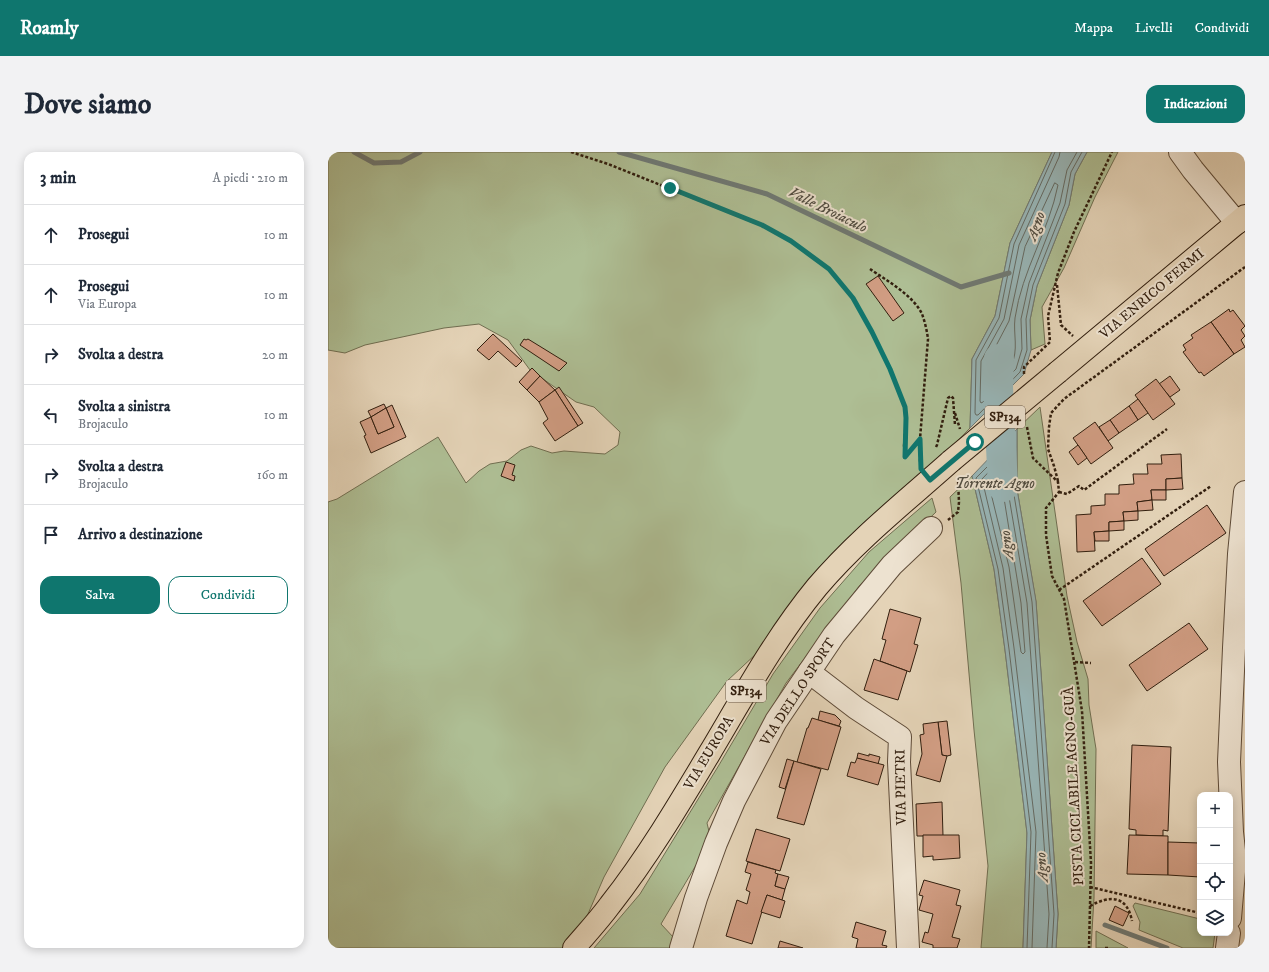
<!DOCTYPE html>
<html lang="it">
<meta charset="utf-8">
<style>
body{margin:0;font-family:"IM FELL DW Pica",serif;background:#f2f2f3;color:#1f2937}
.controls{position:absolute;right:12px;bottom:12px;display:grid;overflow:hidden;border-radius:8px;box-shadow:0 2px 10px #0003}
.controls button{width:36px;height:36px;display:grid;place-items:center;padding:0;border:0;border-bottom:1px solid #e0e1e3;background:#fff;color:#1f2937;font:20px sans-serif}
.stop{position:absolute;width:12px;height:12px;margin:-9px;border:3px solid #0f766e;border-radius:50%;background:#fff}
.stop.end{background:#0f766e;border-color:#fff;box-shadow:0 1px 4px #0008}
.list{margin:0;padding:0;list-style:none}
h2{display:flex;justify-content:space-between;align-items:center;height:52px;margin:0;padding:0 16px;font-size:17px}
h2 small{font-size:13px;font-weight:400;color:#747a83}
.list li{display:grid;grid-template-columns:26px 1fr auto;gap:12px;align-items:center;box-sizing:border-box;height:60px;padding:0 16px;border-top:1px solid #e0e1e3}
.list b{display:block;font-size:15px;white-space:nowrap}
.list p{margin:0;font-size:13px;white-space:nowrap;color:#747a83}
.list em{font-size:13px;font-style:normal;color:#747a83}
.actions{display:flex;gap:8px;padding:12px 16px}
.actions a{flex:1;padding:9px 0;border:1px solid #0f766e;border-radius:12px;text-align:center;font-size:14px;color:#0f766e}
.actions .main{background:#0f766e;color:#fff}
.icon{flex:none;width:22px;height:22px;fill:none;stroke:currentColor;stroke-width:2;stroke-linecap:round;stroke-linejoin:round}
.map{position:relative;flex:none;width:917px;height:796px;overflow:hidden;border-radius:12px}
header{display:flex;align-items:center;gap:24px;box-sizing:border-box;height:56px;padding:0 20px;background:#0f766e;color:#fff}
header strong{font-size:19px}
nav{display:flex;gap:22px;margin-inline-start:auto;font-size:14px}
.intro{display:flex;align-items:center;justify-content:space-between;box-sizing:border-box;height:96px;padding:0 24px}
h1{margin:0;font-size:28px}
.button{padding:10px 18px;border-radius:12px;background:#0f766e;color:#fff;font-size:14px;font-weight:700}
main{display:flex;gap:24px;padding:0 24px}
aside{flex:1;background:#fff;border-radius:12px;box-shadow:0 2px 10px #0003}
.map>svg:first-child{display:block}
.green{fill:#aebe94;stroke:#706e51}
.water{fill:#98b6b8;stroke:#6f7974}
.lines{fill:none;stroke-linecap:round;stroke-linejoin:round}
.shore{stroke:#646a63;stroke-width:1}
.stream{stroke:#6f7974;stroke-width:5}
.river{stroke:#98b6b8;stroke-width:30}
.building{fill:#d29e84;stroke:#311e0e}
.minor-casing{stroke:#5e4b38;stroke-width:24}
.major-casing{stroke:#311e0e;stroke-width:24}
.path{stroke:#311e0e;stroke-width:2.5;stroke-dasharray:3 2;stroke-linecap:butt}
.minor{stroke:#ede2d0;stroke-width:22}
.major{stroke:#e4d3b7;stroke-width:22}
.major-bridge-casing{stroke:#311e0e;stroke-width:24;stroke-linecap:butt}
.major-bridge{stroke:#e4d3b7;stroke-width:22}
.route{stroke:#0f766e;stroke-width:5}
.labels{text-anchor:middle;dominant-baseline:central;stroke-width:4;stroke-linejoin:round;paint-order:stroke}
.shield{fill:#ede2d0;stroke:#695948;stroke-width:1}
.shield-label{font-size:13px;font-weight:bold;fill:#311e0e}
.street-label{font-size:14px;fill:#311e0e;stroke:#ede2d0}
.water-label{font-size:15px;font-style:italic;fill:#504c41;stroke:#ede2d0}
</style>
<header>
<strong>Roamly</strong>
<nav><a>Mappa</a><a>Livelli</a><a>Condividi</a></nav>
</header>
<div class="intro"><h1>Dove siamo</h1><a class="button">Indicazioni</a></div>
<main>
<aside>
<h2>3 min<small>A piedi · 210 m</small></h2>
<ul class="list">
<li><svg class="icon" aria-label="ahead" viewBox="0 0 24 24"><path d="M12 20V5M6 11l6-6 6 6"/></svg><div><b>Prosegui</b></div><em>10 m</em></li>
<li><svg class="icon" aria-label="ahead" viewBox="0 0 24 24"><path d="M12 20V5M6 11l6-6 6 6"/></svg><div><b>Prosegui</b><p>Via Europa</p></div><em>10 m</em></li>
<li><svg class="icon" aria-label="right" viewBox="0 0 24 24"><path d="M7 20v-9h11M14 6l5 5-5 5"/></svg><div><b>Svolta a destra</b></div><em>20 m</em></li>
<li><svg class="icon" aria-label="left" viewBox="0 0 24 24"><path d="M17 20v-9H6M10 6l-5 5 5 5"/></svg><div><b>Svolta a sinistra</b><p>Brojaculo</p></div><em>10 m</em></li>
<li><svg class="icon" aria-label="right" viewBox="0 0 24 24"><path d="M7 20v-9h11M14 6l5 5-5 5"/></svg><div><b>Svolta a destra</b><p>Brojaculo</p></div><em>160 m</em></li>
<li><svg class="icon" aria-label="arrive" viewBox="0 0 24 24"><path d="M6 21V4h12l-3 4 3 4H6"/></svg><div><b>Arrivo a destinazione</b></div></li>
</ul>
<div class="actions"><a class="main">Salva</a><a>Condividi</a></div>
</aside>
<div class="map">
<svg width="917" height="796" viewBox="0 0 917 796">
<rect width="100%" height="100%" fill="#e4d3b7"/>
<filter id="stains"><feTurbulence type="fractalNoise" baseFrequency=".005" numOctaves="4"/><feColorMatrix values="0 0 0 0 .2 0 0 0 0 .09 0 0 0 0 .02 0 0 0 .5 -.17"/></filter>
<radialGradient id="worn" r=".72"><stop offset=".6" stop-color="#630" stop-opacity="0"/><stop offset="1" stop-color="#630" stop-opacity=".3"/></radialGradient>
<!-- green -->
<g class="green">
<path d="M0,0H724L682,91L667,164L644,207L642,276L607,312L444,487L399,529L337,615L276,725L250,785L240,796H0V350L9,347L110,285L138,331L151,319L162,312L179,309L193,298L203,294L224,301L236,299L277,302L290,293L292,280L266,255L248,250L202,218L180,188L151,172L116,176L37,193L17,201L0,198Z"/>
<path d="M759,0H790L767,45L736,116L714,155L717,192L703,198L702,168L709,134L741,53L747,22Z"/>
<path d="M712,255L739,444L749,490L760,527L761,553L768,597L766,746L763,796H728L730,762L708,450L689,337V277Z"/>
<path d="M644,324L666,417L677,498L699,681L695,796H653L660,714L646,578L633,431L622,345Z"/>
<path d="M604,346L608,360L532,433L458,531L379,671L383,688L333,772L346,786L342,796H266L312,742L391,613L445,522L492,456L541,400Z"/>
<path d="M807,751L872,767V781H887L885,796H855L811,778L812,770L805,754Z"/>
<path d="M768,779L800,796H768Z"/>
</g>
<!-- water -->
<g class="water">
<path d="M724,0H759L747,22L741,53L709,134L702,168L703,198L696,222L642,276L644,207L667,164L682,91Z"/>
<path d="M689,277V337L708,449L730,762L728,796H695L699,681L677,498L666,417L644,324Z"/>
</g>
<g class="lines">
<!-- shore -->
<g class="shore">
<path d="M727,0L686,92L671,166L648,208L647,261L648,263H650L692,220L699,198L698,167L705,133L737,52L743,20L754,0"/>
<path d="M732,0L731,5L691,93L676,167L653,209L652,249L653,251L655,250L688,217L694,197L693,167L701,131L732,51L739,18L749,0"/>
<path d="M727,31L730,33C721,79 694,118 687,166C685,182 691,198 683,214C679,221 667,230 662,235L660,236L658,234L659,211L681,169L697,95Z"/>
<path d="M672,317L674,319L675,340L693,451L697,500L695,502L693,500L681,415L660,329Z"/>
<path d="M699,796L703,680L681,497L670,417L648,326L683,291L685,292V337L704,450L726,762L724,796"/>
<path d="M704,796L708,680L686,496L675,416L654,327L677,303L679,305L680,339L699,451L721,762L719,796"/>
</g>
<!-- stream -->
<g class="stream">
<path d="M26,0L46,11L73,10L92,0"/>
<path d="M291,0L439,42L633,135L681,121"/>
<path d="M777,773L839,796"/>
</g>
<!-- river -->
<path class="river" d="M671,207L670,235L675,335"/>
</g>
<!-- building -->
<g class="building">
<path d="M550,124L576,161L565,169L538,132Z"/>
<path d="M901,157L902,160L905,158L917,174L913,178L917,184L913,188L917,195L906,202L883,170Z"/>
<path d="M883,170L906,202L876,224L873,220L871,221L855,200L858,198L855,193L865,186L863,183Z"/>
<path d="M165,182L194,209L188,215L170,199L161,208L149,198Z"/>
<path d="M196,187L198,188L200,187L239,211L231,219L192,193Z"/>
<path d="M204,216L212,224L199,238L191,230Z"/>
<path d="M212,224L227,238L211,250L199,238Z"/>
<path d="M842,224L852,238L842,245L831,232Z"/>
<path d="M828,227L847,252L825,268L807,243Z"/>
<path d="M231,235L255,271L250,274L227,238Z"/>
<path d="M227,238L250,274L227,289L215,271L220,267L211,250Z"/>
<path d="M810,247L820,261L810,268L801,254Z"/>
<path d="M56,252L58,256L43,265L40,259Z"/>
<path d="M64,253L78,285L43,301L36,284L38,283L32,270L43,265L50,282L66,275L58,256Z"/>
<path d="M801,254L810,268L791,281L782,268Z"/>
<path d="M58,256L66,275L50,282L43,265Z"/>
<path d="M782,268L791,281L780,289L771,275Z"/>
<path d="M767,270L785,296L763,312L745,286Z"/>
<path d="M750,293L759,306L750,313L741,300Z"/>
<path d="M853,302L854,326L838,327V338H823L824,348L809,350L810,359L795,360L796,369L781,370V379L766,380L767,399L749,400L748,363L763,362V354L777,353V342H791V333L806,332L805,322H820L819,312H834L833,303Z"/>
<path d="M178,310L187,313L184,323L187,324L186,329L173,324Z"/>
<path d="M854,326L855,337L838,338V327Z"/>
<path d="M823,338H838V348H824Z"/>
<path d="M824,348L825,358L810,359L809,350Z"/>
<path d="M879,353L898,381L836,424L817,397Z"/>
<path d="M810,359V368L796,369L795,360Z"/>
<path d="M796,369V378L781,379V370Z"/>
<path d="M781,379V389H767L766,380Z"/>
<path d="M814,406L833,432L774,474L755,449Z"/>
<path d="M562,457L593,466L586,492L590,493L582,520L552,509L558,488L554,487Z"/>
<path d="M861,471L880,497L819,539L801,513Z"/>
<path d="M546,507L579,519L570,548L536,538Z"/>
<path d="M492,559L507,563L513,569L511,574L490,568Z"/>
<path d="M484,566L513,575L500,618L469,610L479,576H480Z"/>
<path d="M619,569L623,603L619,604L614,603L610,570Z"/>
<path d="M610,570L614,603L619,604L612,630L588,623L594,602L592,583L596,582L595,572Z"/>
<path d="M804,593L843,595L840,679L835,678V684L808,683V678L801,677Z"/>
<path d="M530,601L541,604V602L552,605L550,612L529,606Z"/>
<path d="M529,606L556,613L550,633L519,624L523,610L527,611Z"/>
<path d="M459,607L466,609L457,637L451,635Z"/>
<path d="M466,609L493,617L476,673L449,666Z"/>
<path d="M614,650L615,684H589L588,652Z"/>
<path d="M428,677L462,687L452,719L418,709Z"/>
<path d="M595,683H631L632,706L605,708V704L595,705Z"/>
<path d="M801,683L840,684V723L799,722Z"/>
<path d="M840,690L872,691V725L840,723Z"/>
<path d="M420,710L448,718L447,721L450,722L447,734L457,737L454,748L439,743L424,792L398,784L409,748L419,752L422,740L418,738L423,722L417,720Z"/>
<path d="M450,722L461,725L457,737L447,734Z"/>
<path d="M596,728L632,738L628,753L633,754L624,785L632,787L629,796H605V793L594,790L597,780L600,781L605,762L591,758L595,744L591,743Z"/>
<path d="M439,743L457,749L452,766L433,760Z"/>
<path d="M787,754L801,761L795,774L781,768Z"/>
<path d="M528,770L558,779L554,793L559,794L558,796H528L530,787L524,785Z"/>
<path d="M452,789L475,796H450Z"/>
</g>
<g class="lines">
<!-- minor casing -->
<g class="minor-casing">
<g id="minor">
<path d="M852,0L865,18L909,71"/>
<path d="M481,520L528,556L572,585L571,610L580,796"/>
<path d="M902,766L907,708L904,680L901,610L906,496L911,402L917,340"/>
<path d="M353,796L368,746L388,691L406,649L448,569L506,483L564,413L603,376"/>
<path d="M899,796L901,781"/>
</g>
</g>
<!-- major casing -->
<g class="major-casing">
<g id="major">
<path d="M730,220L917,64"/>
<path d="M246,796C258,782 271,768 282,753C319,706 350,654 381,602C415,545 447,486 489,435C529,388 577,350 623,309"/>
</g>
</g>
<!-- path -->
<g class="path">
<path d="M243,0L280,12L433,73L463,89L501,117L525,146L544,180L562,217L577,255L578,267L576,294L577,305L592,287"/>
<path d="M542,117C558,128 586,144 594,162C597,170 599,179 600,187L592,287V311"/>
<path d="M729,133L733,173L745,184"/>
<path d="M696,222V215L722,190L720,164L730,121L746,80L784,0"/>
<path d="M627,261L632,277"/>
<path d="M699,275L705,306L730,330L731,340L718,356V383L724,424L736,447L754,559L763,711L761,796"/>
<path d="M608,295L609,293L620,246L623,244L625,246L627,273"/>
<path d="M730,329L726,314L720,297L721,275L723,261L736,247L917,115"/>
<path d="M731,340L739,342L751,334L756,338L839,277"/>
<path d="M620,368L630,360L631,350L630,328"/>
<path d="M731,438L883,334"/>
<path d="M747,510L763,511"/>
<path d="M762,735L872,761"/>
<path d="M762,754C782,743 799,743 804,769"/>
<path d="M777,796H782"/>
</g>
<!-- minor -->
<use href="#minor" class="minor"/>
<!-- major -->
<use href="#major" class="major"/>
<!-- major-bridge casing -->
<g class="major-bridge-casing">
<path id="major-bridge" d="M623,309L730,220"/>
</g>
<!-- major-bridge -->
<use href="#major-bridge" class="major-bridge"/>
</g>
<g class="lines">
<!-- route -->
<path class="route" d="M342,36L434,73L463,89L501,117L525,146L544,180L562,217L577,255L578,266L577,305L592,287L593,317L602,328L647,290"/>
</g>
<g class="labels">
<!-- shield labels -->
<g class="shield">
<rect x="657" y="254" width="40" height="22" rx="3"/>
<rect x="398" y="528" width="40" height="22" rx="3"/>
</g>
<g class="shield-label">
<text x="677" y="265">SP134</text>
<text x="418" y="539">SP134</text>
</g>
<!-- street labels -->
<g class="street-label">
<text transform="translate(824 142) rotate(-40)">VIA ENRICO FERMI</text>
<text transform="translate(470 540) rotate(-57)">VIA DELLO SPORT</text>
<text transform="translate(381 601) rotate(-59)">VIA EUROPA</text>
<text transform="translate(746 634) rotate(-93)">PISTA CICLABILE AGNO-GUÀ</text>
<text transform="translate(573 635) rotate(-91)">VIA PIETRI</text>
</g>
<!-- water labels -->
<g class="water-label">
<text transform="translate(500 58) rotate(26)">Valle Broiaculo</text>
<text transform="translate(708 74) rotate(-71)">Agno</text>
<text x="667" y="331">Torrente Agno</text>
<text transform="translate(679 393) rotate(-97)">Agno</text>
<text transform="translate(714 715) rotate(-95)">Agno</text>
</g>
</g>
<rect width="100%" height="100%" filter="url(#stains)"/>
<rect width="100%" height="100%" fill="url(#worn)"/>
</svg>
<div class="controls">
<button>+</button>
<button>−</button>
<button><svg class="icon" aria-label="locate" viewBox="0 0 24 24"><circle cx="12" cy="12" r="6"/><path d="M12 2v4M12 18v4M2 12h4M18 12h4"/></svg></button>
<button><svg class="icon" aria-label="layers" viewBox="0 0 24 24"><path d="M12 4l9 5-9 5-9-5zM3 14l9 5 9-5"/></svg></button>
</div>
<div class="stop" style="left:647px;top:290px"></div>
<div class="stop end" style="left:342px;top:36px"></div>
</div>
</main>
